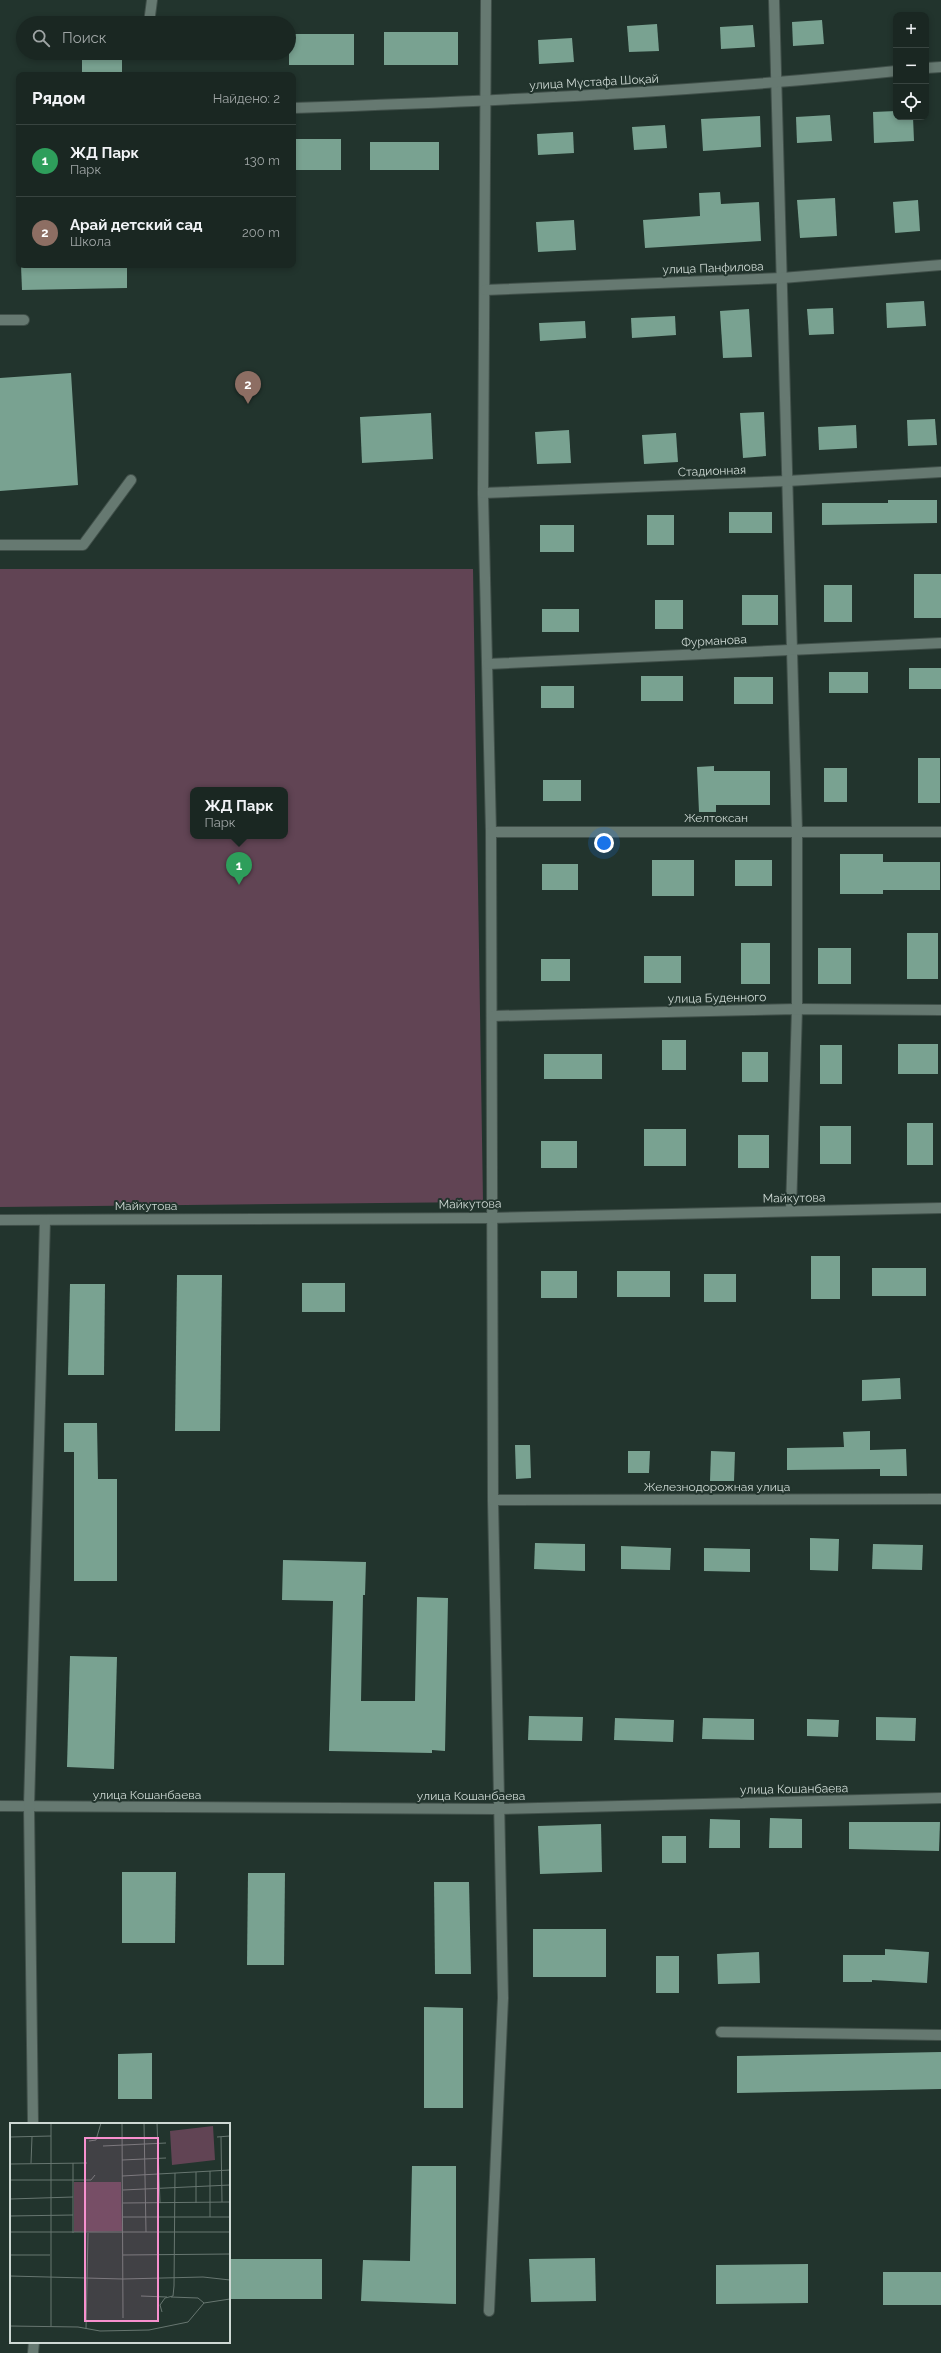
<!DOCTYPE html>
<html lang="ru">
<meta charset="utf-8">
<style>
body{margin:0;font-family:Raleway,sans-serif;background:#232f2a;color:#f1f3f6}
.controls{position:absolute;right:12px;top:12px;display:grid;overflow:hidden;border-radius:8px;box-shadow:0 2px 6px #0003}
.controls button{width:36px;height:36px;display:grid;place-items:center;padding:0;border:0;border-bottom:1px solid #384440;background:#1a2722;color:#f1f3f6;font:20px sans-serif}
.you{position:absolute;left:604px;top:843px;width:14px;height:14px;margin:-10px;border:3px solid #fff;border-radius:50%;background:#1a73e8;box-shadow:0 0 0 6px #1a73e833}
.badge{display:grid;place-items:center;width:26px;height:26px;border-radius:50%;background:#bca0f2;color:#fff;font-size:13px;font-weight:700}
.pin{position:absolute;translate:-50% -33px;filter:drop-shadow(0 1px 2px #0008)}
.pin::after{content:'';position:absolute;top:21px;width:14px;height:12px;background:inherit;clip-path:polygon(0 0,100% 0,50% 100%)}
.popup{position:absolute;left:190px;top:787px;width:98px;height:52px;box-sizing:border-box;display:grid;place-content:center;border-radius:8px;background:#1a2722;filter:drop-shadow(0 1px 3px #0005);font-size:13px;white-space:nowrap;color:#9fa5a5}
.popup b{font-size:15px;color:#f1f3f6}
.popup::after{content:'';position:absolute;left:50%;top:100%;margin-left:-8px;border:8px solid transparent;border-top-color:#1a2722}
.list{margin:0;padding:0;list-style:none}
h2{display:flex;justify-content:space-between;align-items:center;height:52px;margin:0;padding:0 16px;font-size:17px}
h2 small{font-size:13px;font-weight:400;color:#9fa5a5}
.list li{display:grid;grid-template-columns:26px 1fr auto;gap:12px;align-items:center;box-sizing:border-box;height:72px;padding:0 16px;border-top:1px solid #384440}
.list b{display:block;font-size:15px;white-space:nowrap}
.list p{margin:0;font-size:13px;white-space:nowrap;color:#9fa5a5}
.list em{font-size:13px;font-style:normal;color:#9fa5a5}
.icon{flex:none;width:22px;height:22px;fill:none;stroke:currentColor;stroke-width:2;stroke-linecap:round;stroke-linejoin:round}
.map{position:relative;flex:none;width:941px;height:2353px;overflow:hidden}
.search{position:absolute;background:#1a2722;box-shadow:0 2px 6px #0003;left:16px;top:16px;width:280px;height:44px;display:flex;align-items:center;gap:10px;box-sizing:border-box;padding:0 14px;border-radius:22px;color:#9fa5a5;font-size:15px}
.panel{position:absolute;background:#1a2722;box-shadow:0 2px 6px #0003;left:16px;top:72px;width:280px;height:196px;border-radius:8px}
.map>svg:first-child{display:block}
.green{fill:#614454;fill-rule:evenodd}
.building{fill:#79a291}
.lines{fill:none;stroke-linecap:round;stroke-linejoin:round}
.minor-casing{stroke:#41504a;stroke-width:12}
.minor{stroke:#667971;stroke-width:10}
.labels{text-anchor:middle;dominant-baseline:central;stroke-width:4;stroke-linejoin:round;paint-order:stroke}
.street-label{font-size:12px;fill:#ced9d4;stroke:#22342d}
.inset-road{fill:none;stroke:#677670;stroke-width:1}
.view{fill:#f790ce;fill-opacity:0.15;stroke:#f790ce;stroke-width:2}
.inset-edge{fill:none;stroke:#ced9d4;stroke-width:2}
</style>
<div class="map">
<svg width="941" height="2353" viewBox="0 0 941 2353">
<rect width="100%" height="100%" fill="#22342d"/>
<!-- green -->
<path class="green" d="M0,569H473L483,1202L0,1207ZM193,790H285V836H193Z"/>
<!-- building -->
<g class="building">
<path d="M822,20L824,44L793,46L792,22Z"/>
<path d="M657,24L659,51L629,52L627,26Z"/>
<path d="M753,25L755,47L721,49L720,27Z"/>
<rect x="384" y="32" width="74" height="33"/>
<rect x="289" y="34" width="65" height="31"/>
<path d="M572,38L574,62L539,64L538,40Z"/>
<rect x="82" y="53" width="40" height="22"/>
<path d="M896,111V117H913L914,141L874,143L873,112Z"/>
<path d="M830,115L832,141L797,143L796,117Z"/>
<path d="M760,116L761,147L703,151L701,119Z"/>
<path d="M665,125L667,148L634,150L632,127Z"/>
<path d="M573,132L574,153L538,155L537,134Z"/>
<rect x="293" y="139" width="48" height="31"/>
<rect x="370" y="142" width="69" height="28"/>
<path d="M720,192L721,204L759,202L761,241L645,248L643,220L700,216L699,193Z"/>
<path d="M835,198L837,236L800,238L797,200Z"/>
<path d="M918,200L920,231L895,233L893,202Z"/>
<path d="M574,220L576,250L538,252L536,222Z"/>
<path d="M21,265H127V288L22,290Z"/>
<path d="M924,301L926,326L887,328L886,303Z"/>
<path d="M833,308L834,334L809,335L807,309Z"/>
<path d="M749,309L752,357L723,358L720,311Z"/>
<path d="M675,316L676,335L632,338L631,318Z"/>
<path d="M585,321L586,338L540,341L539,323Z"/>
<path d="M71,373L78,485L0,491V378Z"/>
<path d="M764,412L766,456L743,458L740,413Z"/>
<path d="M431,413L433,459L362,463L360,417Z"/>
<path d="M935,419L937,445L908,446L907,420Z"/>
<path d="M856,425L857,448L819,450L818,427Z"/>
<path d="M569,430L571,463L537,464L535,432Z"/>
<path d="M676,433L678,462L644,464L642,435Z"/>
<path d="M888,500H937V523L822,525V503H888Z"/>
<rect x="729" y="512" width="43" height="21"/>
<rect x="647" y="515" width="27" height="30"/>
<rect x="540" y="525" width="34" height="27"/>
<rect x="914" y="574" width="27" height="44"/>
<rect x="824" y="585" width="28" height="37"/>
<rect x="742" y="595" width="36" height="30"/>
<rect x="655" y="600" width="28" height="29"/>
<rect x="542" y="609" width="37" height="23"/>
<rect x="909" y="668" width="32" height="21"/>
<rect x="829" y="672" width="39" height="21"/>
<rect x="641" y="676" width="42" height="25"/>
<rect x="734" y="677" width="39" height="27"/>
<rect x="541" y="686" width="33" height="22"/>
<rect x="918" y="758" width="22" height="45"/>
<path d="M714,766V771H770V805H716V812H699L697,767Z"/>
<rect x="824" y="768" width="23" height="34"/>
<rect x="543" y="780" width="38" height="21"/>
<path d="M840,854H883V862H940V890H883V894H840Z"/>
<rect x="652" y="860" width="42" height="36"/>
<rect x="735" y="860" width="37" height="26"/>
<rect x="542" y="864" width="36" height="26"/>
<rect x="907" y="933" width="31" height="46"/>
<rect x="741" y="943" width="29" height="41"/>
<rect x="818" y="948" width="33" height="36"/>
<rect x="644" y="956" width="37" height="27"/>
<rect x="541" y="959" width="29" height="22"/>
<rect x="662" y="1040" width="24" height="30"/>
<rect x="898" y="1044" width="40" height="30"/>
<rect x="820" y="1045" width="22" height="39"/>
<rect x="742" y="1052" width="26" height="30"/>
<rect x="544" y="1054" width="58" height="25"/>
<rect x="907" y="1123" width="26" height="42"/>
<rect x="820" y="1126" width="31" height="38"/>
<rect x="644" y="1129" width="42" height="37"/>
<rect x="738" y="1135" width="31" height="33"/>
<rect x="541" y="1141" width="36" height="27"/>
<rect x="811" y="1256" width="29" height="43"/>
<rect x="872" y="1268" width="54" height="28"/>
<rect x="541" y="1271" width="36" height="27"/>
<rect x="617" y="1271" width="53" height="26"/>
<rect x="704" y="1274" width="32" height="28"/>
<path d="M177,1275H222L220,1431H175Z"/>
<rect x="302" y="1283" width="43" height="29"/>
<path d="M70,1284H105L104,1375H68Z"/>
<path d="M900,1378L901,1399L862,1401V1380Z"/>
<path d="M64,1423H97L98,1479H117V1581H74V1452H64Z"/>
<path d="M870,1431V1450L906,1449L907,1476H880V1469L787,1470V1448L844,1447L843,1432Z"/>
<path d="M515,1445H530L531,1478L516,1479Z"/>
<path d="M628,1451H650L649,1473H628Z"/>
<path d="M711,1451L735,1452L734,1481H710Z"/>
<path d="M810,1538L839,1539L838,1571L810,1570Z"/>
<path d="M535,1543L585,1544V1571L534,1569Z"/>
<path d="M873,1544L923,1545L922,1570L872,1569Z"/>
<path d="M621,1546L671,1548L670,1570L621,1569Z"/>
<path d="M704,1548L750,1549V1572L704,1571Z"/>
<path d="M283,1560L366,1562L365,1595H363L361,1701H415L417,1597L448,1598L445,1751L432,1750V1753L329,1751L333,1601L282,1600Z"/>
<path d="M70,1656L117,1657L114,1769L67,1767Z"/>
<path d="M529,1716L583,1717L582,1741L528,1740Z"/>
<path d="M876,1717L916,1718L915,1741L876,1740Z"/>
<path d="M615,1718L674,1720L673,1742L614,1740Z"/>
<path d="M703,1718L754,1719V1740L702,1739Z"/>
<path d="M807,1719L839,1720L838,1737L807,1736Z"/>
<path d="M770,1818L802,1819V1848H769Z"/>
<path d="M710,1819L740,1820V1848H709Z"/>
<path d="M849,1822H940L939,1851L849,1849Z"/>
<path d="M601,1824L602,1872L540,1874L538,1826Z"/>
<rect x="662" y="1836" width="24" height="27"/>
<path d="M122,1872H176L175,1943H122Z"/>
<path d="M248,1873H285L284,1965H247Z"/>
<path d="M434,1882H469L471,1974H435Z"/>
<rect x="533" y="1929" width="73" height="48"/>
<path d="M885,1949L929,1952L927,1983L872,1980V1982H843V1955H885Z"/>
<path d="M759,1952L760,1983L718,1984L717,1954Z"/>
<rect x="656" y="1956" width="23" height="37"/>
<path d="M424,2007L463,2008V2108H424Z"/>
<path d="M941,2052V2089L737,2093V2056Z"/>
<path d="M152,2053V2099H118V2054Z"/>
<path d="M412,2166H456V2304L361,2301L363,2260L410,2261Z"/>
<path d="M595,2258L596,2301L531,2302L529,2259Z"/>
<rect x="229" y="2259" width="93" height="40"/>
<path d="M808,2264V2303L716,2304V2265Z"/>
<rect x="883" y="2272" width="58" height="33"/>
</g>
<g class="lines">
<!-- minor casing -->
<g class="minor-casing">
<g id="minor">
<path d="M486,0L483,493L491,832L493,1500L503,1998L489,2311"/>
<path d="M774,0L797,831V1009L791,1211"/>
<path d="M149,23L152,0"/>
<path d="M926,68L941,67"/>
<path d="M293,108C494,101 696,92 896,71"/>
<path d="M485,290L782,278L941,265"/>
<path d="M0,320H24"/>
<path d="M483,493L787,481L941,472"/>
<path d="M0,545H83L131,480"/>
<path d="M488,664L941,643"/>
<path d="M491,832H941"/>
<path d="M493,1016L797,1009L941,1010"/>
<path d="M0,1220L490,1218L941,1208"/>
<path d="M493,1500L941,1499"/>
<path d="M0,1806L497,1809L941,1798"/>
<path d="M721,2032L941,2035"/>
<path d="M33,2124L29,1807L45,1220"/>
<path d="M33,2353L34,2342"/>
</g>
</g>
<!-- minor -->
<use href="#minor" class="minor"/>
</g>
<g class="labels">
<!-- street labels -->
<g class="street-label">
<text transform="translate(594 82) rotate(-3)">улица Мұстафа Шоқай</text>
<text transform="translate(713 268) rotate(-2)">улица Панфилова</text>
<text transform="translate(712 471) rotate(-2)">Стадионная</text>
<text transform="translate(714 641) rotate(-3)">Фурманова</text>
<text x="716" y="818">Желтоксан</text>
<text transform="translate(717 998) rotate(-1)">улица Буденного</text>
<text transform="translate(794 1198) rotate(-1)">Майкутова</text>
<text transform="translate(470 1204) rotate(-1)">Майкутова</text>
<text x="146" y="1206">Майкутова</text>
<text x="717" y="1487">Железнодорожная улица</text>
<text transform="translate(794 1789) rotate(-1)">улица Кошанбаева</text>
<text x="147" y="1795">улица Кошанбаева</text>
<text x="471" y="1796">улица Кошанбаева</text>
</g>
</g>
<!-- overview -->
<g transform="translate(10 2123)">
<rect width="220" height="220" fill="#22342d"/>
<path d="M203,3L205,37L162,42L160,8ZM64,59H111L112,108L64,109Z" fill="#614454"/>
<path class="inset-road" d="M112,0L113,195M134,0L136,109M147,0L150,80M0,14L41,13M207,14L220,13M211,14L212,79M79,18L86,17L91,0M93,23L156,20M112,37L156,35M21,40L22,14M63,40V110M0,41L77,40M200,48V94M112,53L220,47M0,57H81L85,52M113,67L220,62M0,76L63,74M113,80L220,79M186,80V49M0,93L63,92M113,94H220M0,109H220M0,132H40M113,132L220,131M0,153L113,156L193,154L220,157M131,173L157,174M161,174L188,175L194,180M152,189L150,182L155,175L163,173L164,163L165,50M0,203L68,204L90,208L139,207L178,199L194,180L220,176M41,203V0M76,206L78,110"/>
<path class="view" d="M75,15H148V198H75Z"/>
<rect width="220" height="220" class="inset-edge"/>
</g>
</svg>
<div class="controls">
<button>+</button>
<button>−</button>
<button><svg class="icon" aria-label="locate" viewBox="0 0 24 24"><circle cx="12" cy="12" r="6"/><path d="M12 2v4M12 18v4M2 12h4M18 12h4"/></svg></button>
</div>
<div class="you"></div>
<div class="pin badge" style="left:239px;top:885px;background:#2e9e5b">1</div>
<div class="popup"><b>ЖД Парк</b>Парк</div>
<div class="pin badge" style="left:248px;top:404px;background:#8d6e63">2</div>
<div class="search"><svg class="icon" aria-label="search" viewBox="0 0 24 24"><circle cx="10" cy="10" r="6"/><path d="M15 15l6 6"/></svg>Поиск</div>
<section class="panel">
<h2>Рядом<small>Найдено: 2</small></h2>
<ul class="list">
<li><span class="badge" style="background:#2e9e5b">1</span><div><b>ЖД Парк</b><p>Парк</p></div><em>130 m</em></li>
<li><span class="badge" style="background:#8d6e63">2</span><div><b>Арай детский сад</b><p>Школа</p></div><em>200 m</em></li>
</ul>
</section>
</div>
